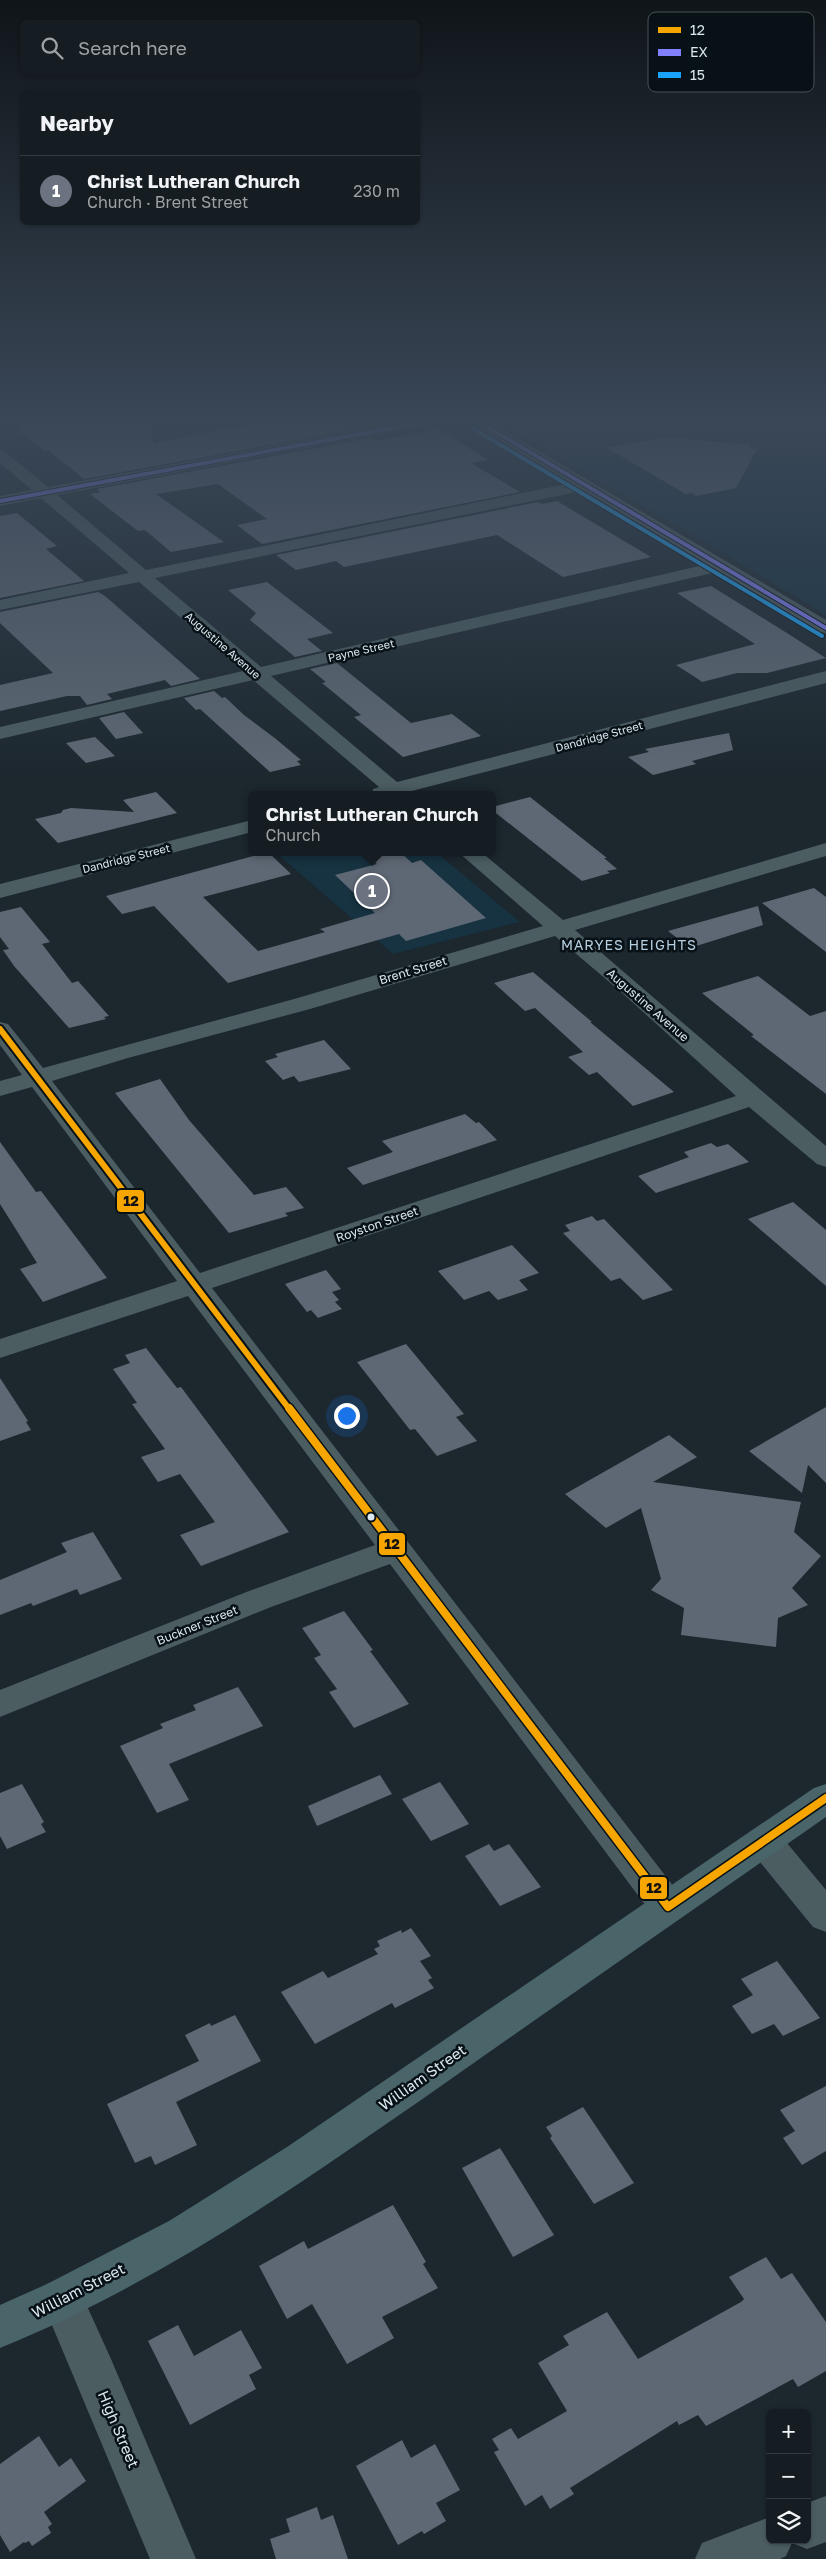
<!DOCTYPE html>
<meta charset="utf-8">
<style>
body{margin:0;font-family:"Golos Text",sans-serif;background:#1e262a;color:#f1f3f6}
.controls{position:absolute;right:15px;bottom:15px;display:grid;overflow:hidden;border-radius:8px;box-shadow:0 1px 4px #0004}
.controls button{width:45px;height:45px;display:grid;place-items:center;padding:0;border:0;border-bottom:1px solid #343b40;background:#151d22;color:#f1f3f6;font:25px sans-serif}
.you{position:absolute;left:346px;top:1415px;width:18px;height:18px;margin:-12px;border:4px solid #fff;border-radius:50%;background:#1a73e8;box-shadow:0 0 0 8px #1a73e833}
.badge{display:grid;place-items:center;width:32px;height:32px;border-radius:50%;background:#0b8043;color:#fff;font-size:16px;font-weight:700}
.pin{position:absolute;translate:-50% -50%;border:2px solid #fff;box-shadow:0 1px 5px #0006}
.popup{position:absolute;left:248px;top:791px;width:248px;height:65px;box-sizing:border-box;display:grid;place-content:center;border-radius:8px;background:#151d22;filter:drop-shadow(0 1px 4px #0005);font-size:16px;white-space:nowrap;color:#9da2a5}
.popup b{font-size:19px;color:#f1f3f6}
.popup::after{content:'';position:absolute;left:50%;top:100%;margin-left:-10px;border:10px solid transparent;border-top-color:#151d22}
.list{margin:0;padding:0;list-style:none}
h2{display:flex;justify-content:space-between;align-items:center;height:65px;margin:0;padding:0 20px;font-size:21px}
h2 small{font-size:16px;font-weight:400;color:#9da2a5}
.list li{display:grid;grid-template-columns:32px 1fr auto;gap:15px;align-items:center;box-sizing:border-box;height:70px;padding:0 20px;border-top:1px solid #343b40}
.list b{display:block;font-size:19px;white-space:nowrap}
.list p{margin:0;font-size:16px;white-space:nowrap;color:#9da2a5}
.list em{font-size:16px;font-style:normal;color:#9da2a5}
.icon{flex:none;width:28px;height:28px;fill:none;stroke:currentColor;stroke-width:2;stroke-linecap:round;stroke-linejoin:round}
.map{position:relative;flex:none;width:826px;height:2559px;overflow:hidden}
.search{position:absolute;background:#151d22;box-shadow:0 1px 4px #0004;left:20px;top:20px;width:400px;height:55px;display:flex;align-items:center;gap:12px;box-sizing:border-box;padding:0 18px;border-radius:8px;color:#9da2a5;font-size:19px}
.panel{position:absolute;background:#151d22;box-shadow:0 1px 4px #0004;left:20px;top:90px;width:400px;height:135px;border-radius:8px}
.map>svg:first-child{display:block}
.built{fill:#173241}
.building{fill:#5e6874}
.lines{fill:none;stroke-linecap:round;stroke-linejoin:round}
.minor{fill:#4b5d61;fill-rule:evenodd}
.tertiary{fill:#4b5d61;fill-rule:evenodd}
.primary{fill:#49656a;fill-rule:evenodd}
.bus-1-far1-casing{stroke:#081116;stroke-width:10}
.bus-1-casing{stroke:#081116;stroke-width:11}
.bus-2-casing{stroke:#081116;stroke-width:6}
.bus-3-casing{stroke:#081116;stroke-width:6}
.bus-1-far1{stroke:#f7a600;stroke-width:6}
.bus-1{stroke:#f7a600;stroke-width:8}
.bus-2{stroke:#8280ff;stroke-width:4}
.bus-3{stroke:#1aa4f9;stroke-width:4}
.bus-dot{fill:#dbe8f0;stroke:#081116;stroke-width:2}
.labels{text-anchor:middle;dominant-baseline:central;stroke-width:5;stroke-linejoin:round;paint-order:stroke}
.far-street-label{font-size:11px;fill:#dbe8f0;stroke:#081116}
.street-label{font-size:12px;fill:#dbe8f0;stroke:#081116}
.neighbourhood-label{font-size:14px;letter-spacing:1px;fill:#b6cfe0;stroke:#081116}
.near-street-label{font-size:15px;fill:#dbe8f0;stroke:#081116}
.key{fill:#081116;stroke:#475257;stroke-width:1}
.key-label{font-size:14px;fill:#dbe8f0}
.line-badge{stroke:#081116;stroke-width:2}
.pale-badge-label{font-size:14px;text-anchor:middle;font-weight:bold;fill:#111}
</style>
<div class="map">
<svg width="826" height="2559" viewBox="0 0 826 2559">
<rect width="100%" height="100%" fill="#1c272e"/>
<!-- built -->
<g class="built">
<path d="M495,420H826V615L703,541Z"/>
<path d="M275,852H436L520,922L393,954Z"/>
</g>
<!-- building -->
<g class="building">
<path d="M11,420H151L153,443L272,420H342L356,429L84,479L48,450L44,451L14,426L18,425Z"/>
<path d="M439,429L488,460L471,463L520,492L262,544L237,525L267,519L218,484L156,494L224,542L171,552L145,530L138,531L90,494L100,492L97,489L370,438L375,441Z"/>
<path d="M665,437L751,445L750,449H757L736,488L696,496L692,493L686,494L607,448Z"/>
<path d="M557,501L651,557L563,577L497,535L344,567L336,561L296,570L276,555L538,502L542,504Z"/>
<path d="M17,513L57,546L46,549L84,581L0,598V516Z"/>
<path d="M267,582L333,633L307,639L322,651L295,657L250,620L256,613L228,590Z"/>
<path d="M711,586L787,633L826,658L767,673H737L702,682L698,679L676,665L755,644L677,593Z"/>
<path d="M98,592L105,596L200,679L171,686L165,680L107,694L112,699L87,705L80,696H67L0,711V685L53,673L0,623V612Z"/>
<path d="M337,663L411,723L452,714L481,736L403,757L354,717L361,715L322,683L326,682L310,669Z"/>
<path d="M214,691L222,698L225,697L244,715L276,739L301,760L297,761L301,765L270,772L200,709L196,710L184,698Z"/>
<path d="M124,712L143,733L116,739L99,718Z"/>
<path d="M729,733L733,750L692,761L696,764L653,775L628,757L649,752L645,749Z"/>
<path d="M95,737L115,756L86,763L66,743Z"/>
<path d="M156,792L177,813L58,843L35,819L61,813L63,810L71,808L134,812L123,800Z"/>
<path d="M530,797L607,858H604L617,869L607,871L610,873L582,881L492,810V807Z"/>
<path d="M268,852L291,874L203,897L258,951L325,932L320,929L375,913L335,875L377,864L363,852H400L412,863L421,860L486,918L406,941L399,934L228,983L154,906L122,914L106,896Z"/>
<path d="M814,888L826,897V952L762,903Z"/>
<path d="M758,906L763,925L690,948L668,931Z"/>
<path d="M21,907L50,942L42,944L72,983L78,981L109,1016L104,1017L106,1019L69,1028L14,966L3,950L9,949L0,937V912Z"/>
<path d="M533,972L592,1022H590L674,1092L633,1106L597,1072L589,1075L568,1057L583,1052L535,1008L525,1011L494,983Z"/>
<path d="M758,976L810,1016L826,1011V1094L751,1036L754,1035L702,993Z"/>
<path d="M324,1040L351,1069L299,1082L294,1076L283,1080L265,1061L278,1057L275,1054Z"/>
<path d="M160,1079L189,1120L254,1195L286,1187L304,1208L285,1213L288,1216L229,1233L115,1093Z"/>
<path d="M465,1114L476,1123L479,1122L497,1140L363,1185L347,1168L393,1152L382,1141Z"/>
<path d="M0,1142L36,1192L41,1191L107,1278L43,1302L20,1269L37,1263L0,1204Z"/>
<path d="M711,1143L717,1147L728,1144L749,1162L656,1193L638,1176L689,1157L684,1152Z"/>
<path d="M793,1202L826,1230V1286L748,1219Z"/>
<path d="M592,1216L597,1221L604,1219L673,1290L643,1300L620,1278L611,1281L563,1233L570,1231L565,1225Z"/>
<path d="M512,1245L539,1273L519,1280L528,1290L498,1300L489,1291L464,1300L438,1271Z"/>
<path d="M326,1270L341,1289L332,1292L339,1300L335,1302L342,1309L318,1318L311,1310L307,1312L285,1284Z"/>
<path d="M406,1344L464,1414L456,1417L477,1441L437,1456L415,1429L410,1430L357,1362Z"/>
<path d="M146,1348L177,1388L181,1387L289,1532L201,1566L180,1535L215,1522L180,1474L158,1482L141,1457L165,1449L132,1404L137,1403L113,1369L130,1363L125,1355Z"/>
<path d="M0,1378L28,1421L26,1422L31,1430L0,1441Z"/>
<path d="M826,1407V1483L808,1465L802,1493L749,1451Z"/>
<path d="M669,1435L697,1457L653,1482L801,1502L794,1532L821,1556L792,1588L808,1605L778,1618L776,1647L681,1635L684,1608L651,1590L661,1579L641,1508L606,1528L565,1494Z"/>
<path d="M93,1532L122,1579L80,1595L77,1589L33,1606L31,1603L0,1615V1580L67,1552L61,1543Z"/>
<path d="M344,1611L373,1650L370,1651L409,1704L354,1728L329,1692L337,1689L314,1658L321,1655L302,1628Z"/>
<path d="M238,1687L263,1726L169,1764L189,1800L157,1813L120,1746L163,1728L160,1724L196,1710L193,1705Z"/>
<path d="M380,1775L392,1794L317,1826L308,1806Z"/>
<path d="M440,1782L469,1824L431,1841L402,1799Z"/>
<path d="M22,1784L44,1822L41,1824L46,1832L7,1849L0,1836V1793Z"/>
<path d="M489,1844L494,1851L509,1844L541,1887L500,1906L465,1856Z"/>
<path d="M411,1928L431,1956L420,1961L432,1978L428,1980L434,1988L395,2008L392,2003L315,2044L281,1992L323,1971L328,1978L378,1954L374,1949L380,1946L377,1941L401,1930L402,1933Z"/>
<path d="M777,1961L820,2018L783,2036L774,2024L752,2034L732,2006L753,1995L741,1979Z"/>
<path d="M235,2015L261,2061L176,2102L197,2145L155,2165L151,2156L135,2163L107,2104L199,2061L185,2035L210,2023L211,2026Z"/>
<path d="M826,2086V2151L802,2165L783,2138L795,2131L780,2110Z"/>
<path d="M583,2107L634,2183L594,2204L550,2138L552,2136L546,2127Z"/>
<path d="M500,2148L554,2235L513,2257L462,2168Z"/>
<path d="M393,2205L426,2262L423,2264L438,2288L382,2317L394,2338L347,2364L312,2304L287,2319L259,2266L304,2241L308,2249Z"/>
<path d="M766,2257L781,2279L792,2273L826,2322V2371L798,2387L793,2379L706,2426L698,2415L679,2425L677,2421L570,2488L574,2494L550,2509L542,2495L525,2506L494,2452L499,2450L492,2439L511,2428L518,2439L567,2411L538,2363L569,2345L563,2336L607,2312L638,2359L741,2302L744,2299L729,2277Z"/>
<path d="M178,2325L194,2356L241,2330L262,2368L249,2375L256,2389L190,2425L148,2341Z"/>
<path d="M39,2436L59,2467L71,2458L86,2481L44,2512L52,2524L48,2527L51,2533L32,2546L29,2541L25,2543L24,2542L10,2552L0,2535V2464Z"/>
<path d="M402,2440L411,2458L435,2444L460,2490L436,2503L446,2521L424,2534L422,2531L398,2545L356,2466Z"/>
<path d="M317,2507L321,2520L333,2515L348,2559H276L270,2539L290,2532L286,2519Z"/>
</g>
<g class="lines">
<!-- minor -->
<g class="minor">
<path d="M414,420H443L436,424L57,495L146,570L586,480L594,485L586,490L155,578L261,667L721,561L727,562L730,566L727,570L721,571L271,676L397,782L826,671V683L408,792L410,795H371L373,789L379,787L253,680L0,739V727L243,671L139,582L0,610V600L129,573L41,498L0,506V496L32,490L0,463V450L5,452L48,487Z"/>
<path d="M252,820V832L0,898V884Z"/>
<path d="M826,843V856L575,930L826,1146V1167L817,1164L749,1107L212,1288L681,1896L686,1907L681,1918L668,1922L655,1918L390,1564L271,1607L0,1717V1690L249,1591L375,1545L188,1296L0,1358V1339L177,1281L32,1087L0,1096V1081L22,1075L0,1045V1022L8,1024L43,1068L294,999L543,926L458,852H481L563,920ZM555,936L620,991L736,1096L200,1273L52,1081L128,1058L310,1009Z"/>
<path d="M764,1826L777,1831L826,1890V1932L813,1927L751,1851L746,1841L751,1831Z"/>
</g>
<!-- tertiary -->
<g class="tertiary">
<path d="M469,420H486L826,620V633L820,632L471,423Z"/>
<path d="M62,2278L77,2284L111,2359L196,2559H150L41,2299L47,2284Z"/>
<path d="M826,2496V2542L807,2549L792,2543L786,2556L780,2559H695L702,2543L770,2517V2540H807V2503Z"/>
</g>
<!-- primary -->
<path class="primary" d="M826,1784V1817C698,1906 569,1996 441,2086C300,2184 160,2283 0,2348V2305L47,2284L169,2221L287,2147L814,1788Z"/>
<!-- bus-1-far1 casing -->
<g class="bus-1-far1-casing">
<path id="bus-1-far1" d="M0,1029L290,1410"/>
</g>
<!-- bus-1 casing -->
<g class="bus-1-casing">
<path id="bus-1" d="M289,1408L668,1907L826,1798"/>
</g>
<!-- bus-2 casing -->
<g class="bus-2-casing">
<g id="bus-2">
<path d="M476,420L826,628"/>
<path d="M0,501L436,420"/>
</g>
</g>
<!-- bus-3 casing -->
<g class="bus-3-casing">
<path id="bus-3" d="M472,428L822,636"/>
</g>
<!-- bus-1-far1 -->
<use href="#bus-1-far1" class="bus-1-far1"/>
<!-- bus-1 -->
<use href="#bus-1" class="bus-1"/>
<!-- bus-2 -->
<use href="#bus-2" class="bus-2"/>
<!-- bus-3 -->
<use href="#bus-3" class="bus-3"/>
</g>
<!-- sky -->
<linearGradient id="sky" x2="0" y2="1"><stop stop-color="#0f1519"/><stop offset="0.54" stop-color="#3a4757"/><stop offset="1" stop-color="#3a4757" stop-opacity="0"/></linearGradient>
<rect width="826" height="778" fill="url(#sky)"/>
<!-- markers -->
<circle class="bus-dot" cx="371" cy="1517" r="4.5"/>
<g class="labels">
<!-- far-street labels -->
<g class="far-street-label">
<text transform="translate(223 645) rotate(41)">Augustine Avenue</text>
<text transform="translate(361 650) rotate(-13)">Payne Street</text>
<text transform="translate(599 736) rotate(-15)">Dandridge Street</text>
<text transform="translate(126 858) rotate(-14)">Dandridge Street</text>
</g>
<!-- street labels -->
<g class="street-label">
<text transform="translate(413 970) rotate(-17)">Brent Street</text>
<text transform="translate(648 1005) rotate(41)">Augustine Avenue</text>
<text transform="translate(377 1224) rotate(-19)">Royston Street</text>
<text transform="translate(197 1625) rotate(-22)">Buckner Street</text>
</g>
<!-- neighbourhood labels -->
<g class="neighbourhood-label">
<text x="629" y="944">MARYES HEIGHTS</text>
</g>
<!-- near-street labels -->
<g class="near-street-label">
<text transform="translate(422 2077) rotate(-35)">William Street</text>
<text transform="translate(78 2290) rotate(-27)">William Street</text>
<text transform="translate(119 2429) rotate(67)">High Street</text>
</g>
</g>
<!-- legend -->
<rect x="648" y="12" width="166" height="80" rx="8" class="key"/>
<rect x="658" y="27" width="23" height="6" fill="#f7a600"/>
<rect x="658" y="49" width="23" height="7" fill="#8280ff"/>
<rect x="658" y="72" width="23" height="6" fill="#1aa4f9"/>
<g class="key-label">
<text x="690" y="35">12</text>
<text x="690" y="57">EX</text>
<text x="690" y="80">15</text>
</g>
<g class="line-badge">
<rect x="116" y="1189" width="29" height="24" rx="5" fill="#f7a600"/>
<rect x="378" y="1532" width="28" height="24" rx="5" fill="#f7a600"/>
<rect x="639" y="1876" width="29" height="24" rx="5" fill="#f7a600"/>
</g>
<g class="pale-badge-label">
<text x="131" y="1206">12</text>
<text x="392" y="1549">12</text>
<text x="654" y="1893">12</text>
</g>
</svg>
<div class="controls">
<button>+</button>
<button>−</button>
<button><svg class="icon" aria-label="layers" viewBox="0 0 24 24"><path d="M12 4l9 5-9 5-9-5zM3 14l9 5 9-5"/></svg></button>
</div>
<div class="you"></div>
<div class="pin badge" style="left:372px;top:891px;background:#6b7280">1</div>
<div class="popup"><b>Christ Lutheran Church</b>Church</div>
<div class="search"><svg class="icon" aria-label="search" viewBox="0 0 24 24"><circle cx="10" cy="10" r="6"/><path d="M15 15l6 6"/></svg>Search here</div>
<section class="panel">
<h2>Nearby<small></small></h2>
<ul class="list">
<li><span class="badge" style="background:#6b7280">1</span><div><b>Christ Lutheran Church</b><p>Church · Brent Street</p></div><em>230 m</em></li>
</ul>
</section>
</div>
